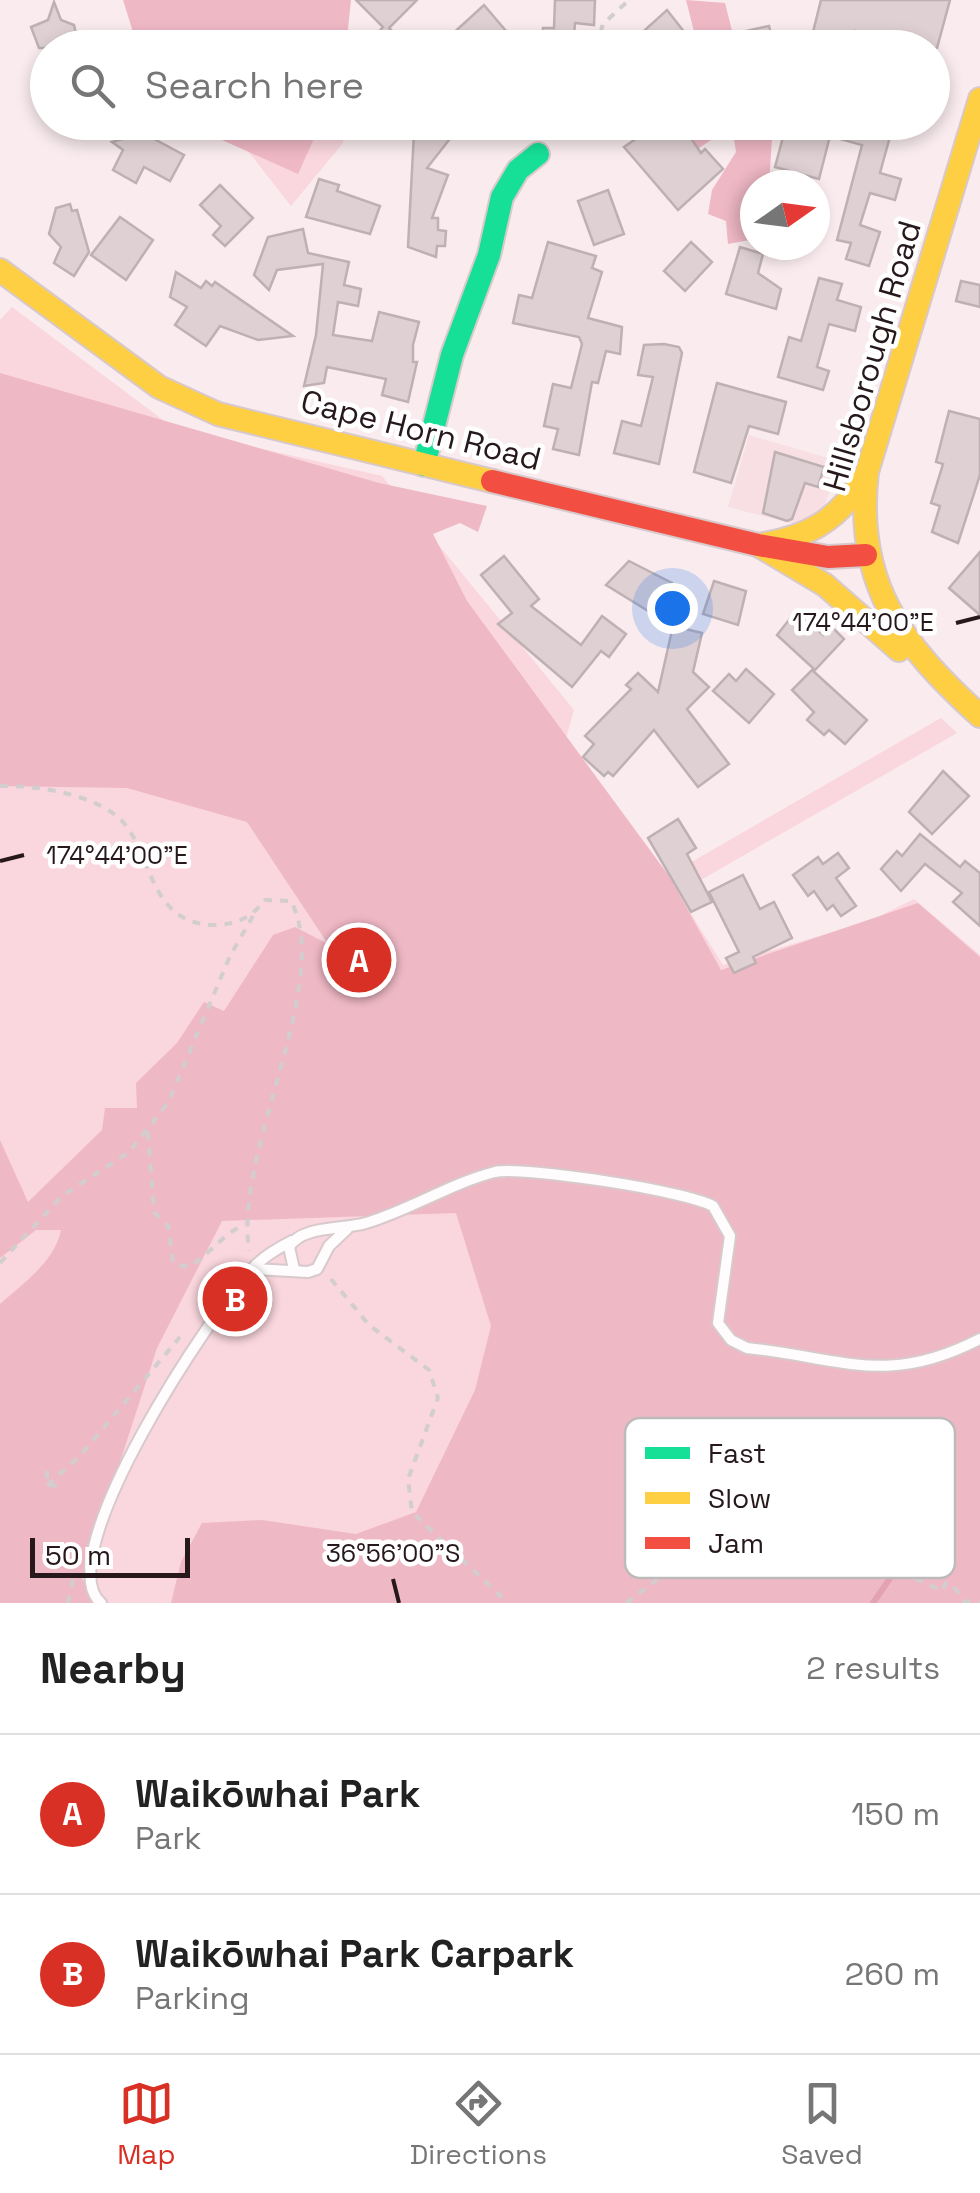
<!DOCTYPE html>
<meta charset="utf-8">
<style>
body{margin:0;font-family:"Space Grotesk",sans-serif;background:#f2f2f2;color:#222}
.compass{position:absolute;left:740px;top:170px;width:90px;height:90px;border-radius:50%;background:#fff;box-shadow:0 5px 15px #0003;rotate:76deg}
.scale{position:absolute;left:30px;bottom:25px;width:160px;box-sizing:border-box;padding-left:10px;border:5px solid #26181b;border-top:0;font-size:28px;line-height:35px;white-space:nowrap;color:#26181b;-webkit-text-stroke:8px #fff;paint-order:stroke}
.you{position:absolute;left:672px;top:608px;width:35px;height:35px;margin:-25px;border:8px solid #fff;border-radius:50%;background:#1a73e8;box-shadow:0 0 0 15px #1a73e833}
.badge{display:grid;place-items:center;width:65px;height:65px;border-radius:50%;background:#d93025;color:#fff;font-size:32px;font-weight:700}
.pin{position:absolute;translate:-50% -50%;border:5px solid #fff;box-shadow:0 2px 10px #0006}
.list{margin:0;padding:0;list-style:none}
h2{display:flex;justify-content:space-between;align-items:center;height:130px;margin:0;padding:0 40px;font-size:42px}
h2 small{font-size:32px;font-weight:400;color:#767676}
.list li{display:grid;grid-template-columns:65px 1fr auto;gap:30px;align-items:center;box-sizing:border-box;height:160px;padding:0 40px;border-top:2px solid #e0e0e0}
.list b{display:block;font-size:38px;white-space:nowrap}
.list p{margin:0;font-size:32px;white-space:nowrap;color:#767676}
.list em{font-size:32px;font-style:normal;color:#767676}
.icon{flex:none;width:55px;height:55px;fill:none;stroke:currentColor;stroke-width:2;stroke-linecap:round;stroke-linejoin:round}
.map{position:relative;flex:none;width:980px;height:1603px;overflow:hidden}
.search{position:absolute;background:#fff;box-shadow:0 5px 15px #0003;left:30px;right:30px;top:30px;height:110px;display:flex;align-items:center;gap:25px;box-sizing:border-box;padding:0 35px;border-radius:55px;color:#767676;font-size:38px}
.sheet{height:450px;background:#fff}
nav{display:flex;justify-content:space-around;align-items:center;box-sizing:border-box;height:140px;border-top:2px solid #e0e0e0;background:#fff;font-size:28px;color:#767676}
nav a{display:grid;justify-items:center;gap:5px}
nav .on{color:#d93025}
.map>svg:first-child{display:block}
.built{fill:#f7dfe4}
.green{fill:#fad6de}
.forest{fill:#efb8c5}
.lines{fill:none;stroke-linecap:round;stroke-linejoin:round}
.stream{stroke:#e3a2b2;stroke-width:6}
.building{fill:#dfd0d3;stroke:#beb0b3;stroke-width:2.5}
.lane-casing{stroke:#d7c9cc;stroke-width:14}
.fast-casing{stroke:#d7c9cc;stroke-width:26}
.slow-casing{stroke:#d7c9cc;stroke-width:26}
.jam-casing{stroke:#d7c9cc;stroke-width:26}
.path{stroke:#d2cdcf;stroke-width:4;stroke-dasharray:8 8;stroke-linecap:butt}
.lane{stroke:#fefcfc;stroke-width:10}
.fast{stroke:#16e098;stroke-width:22}
.slow{stroke:#ffcf43;stroke-width:22}
.jam{stroke:#f24e42;stroke-width:22}
.ticks{fill:none;stroke:#26181b;stroke-width:4}
.labels{text-anchor:middle;dominant-baseline:central;stroke-width:9;stroke-linejoin:round;paint-order:stroke}
.street-label{font-size:32px;fill:#26181b;stroke:#fff}
.key{fill:#fff;stroke:#bebabb;stroke-width:2.5}
.key-label{font-size:28px;fill:#26181b}
.ticks-label{font-size:25px;text-anchor:middle;fill:#26181b;stroke:#fff;stroke-width:9;stroke-linejoin:round;paint-order:stroke}
</style>
<div class="map">
<svg width="980" height="1603" viewBox="0 0 980 1603">
<rect width="100%" height="100%" fill="#f9ebee"/>
<!-- built -->
<path class="built" d="M749,435L838,461L824,509L794,524L728,507Z"/>
<!-- green -->
<g class="green">
<path d="M226,123H344L343,143L291,206Z"/>
<path d="M12,307L175,429L382,476L574,710L562,752L669,875L941,718L957,733L678,893L723,965L872,920L914,899L980,955V1603H0V320Z"/>
</g>
<!-- forest -->
<g class="forest">
<path d="M123,0H351L346,47L138,48Z"/>
<path d="M686,0L725,3L736,47H698Z"/>
<path d="M184,123L321,122V123L298,174Z"/>
<path d="M689,123H773L769,185H755V239L728,244L726,221L708,214L712,190L736,152L732,126L687,156L685,145L695,134Z"/>
<path d="M0,373L379,483L487,506L478,532L460,523L433,534L467,601L669,876L721,970L918,903L980,957V1603H171L181,1562L202,1523L262,1520L356,1534L416,1512L475,1390L491,1326L456,1213L222,1221L157,1348L82,1579L100,1603H0V1304C23,1284 55,1261 61,1230H36L0,1258V1140L28,1202L102,1130L105,1108H137L136,1083L177,1043L204,1002L224,1011L273,935L295,927L328,944L247,822L127,788L0,786Z"/>
</g>
<g class="lines">
<!-- stream -->
<path class="stream" d="M873,1603L895,1571"/>
</g>
<!-- building -->
<g class="building">
<path d="M356,0H417L389,28L409,48H364L383,27Z"/>
<path d="M555,0H595L594,25L575,23L573,48H541L543,28H554Z"/>
<path d="M821,0H950L937,48H901L855,31L850,48H809Z"/>
<path d="M54,2L61,20L74,25L79,48H39L31,27L48,20Z"/>
<path d="M484,5L512,38L499,48H456L448,38Z"/>
<path d="M667,10L689,38L676,48H625Z"/>
<path d="M769,26L775,48H741L737,33Z"/>
<path d="M421,122H463L427,168L448,175L432,218H438V230L446,231L445,246H437L436,257L408,247L414,132Z"/>
<path d="M646,122H680L701,153L705,149L723,169L678,210L624,147L650,129Z"/>
<path d="M787,122H894L880,173L901,179L895,200L870,193L860,225L880,232L869,266L846,259L851,243L837,240L862,145L830,136L819,179L775,167Z"/>
<path d="M143,133L184,155L170,181L144,167L136,183L113,170L123,150L112,142Z"/>
<path d="M319,179L339,185L337,191L380,206L370,234L306,217Z"/>
<path d="M220,185L253,218L225,246L213,235L221,226L200,205Z"/>
<path d="M608,190L624,234L594,245L578,201Z"/>
<path d="M70,204L72,211L77,210L89,252L74,276L54,263L61,247L49,234L56,208Z"/>
<path d="M120,217L153,240L126,280L91,255Z"/>
<path d="M303,229L308,253L349,262L344,285L361,289L358,306L338,302L333,335L372,341L379,312L419,322L413,345V362H417L408,402L382,395L386,379L327,367L324,383L304,386L316,335L323,264L277,270L269,290L254,275L268,237Z"/>
<path d="M548,242L596,256L592,268L602,272L588,318L622,327L620,354L606,351L598,383L592,382L579,455L553,449L558,429L544,426L553,384L571,388L582,344L579,337L513,323L519,295L532,298Z"/>
<path d="M691,242L712,262L685,291L664,271Z"/>
<path d="M740,247L763,254L758,273L781,289L776,309L726,294Z"/>
<path d="M176,272L201,288L206,281L212,286L215,282L293,336L258,340L220,326L206,346L175,325L187,307L170,297Z"/>
<path d="M819,278L842,284L837,300L861,307L855,331L829,324L817,367L829,371L823,390L778,377L789,337L801,341Z"/>
<path d="M961,281L980,285V307L956,301Z"/>
<path d="M664,344L679,347L682,353L659,464L614,453L622,421L641,426L653,377L638,375L644,345Z"/>
<path d="M717,383L786,402L778,434L749,426L731,483L694,472Z"/>
<path d="M949,411L980,419V475L958,543L932,532L940,506L931,503L943,464L936,462Z"/>
<path d="M775,452L824,467L818,487L805,483L792,519L787,521L763,513Z"/>
<path d="M980,552V615L949,588Z"/>
<path d="M504,556L539,599L531,606L581,645L602,616L626,634L609,657L601,651L572,687L498,624L512,613L481,575Z"/>
<path d="M629,561L672,583L666,593L670,596L658,617L606,585Z"/>
<path d="M714,581L746,591L738,625L703,614Z"/>
<path d="M796,611L823,635L831,626L844,639L815,670L777,635Z"/>
<path d="M673,626L702,633L693,672L709,687L687,709L729,764L698,787L654,730L613,776L608,772L604,776L583,757L594,744L585,736L631,689L626,685L638,673L658,692Z"/>
<path d="M746,669L774,694L749,723L713,691L729,674L736,681Z"/>
<path d="M812,670L867,720L845,744L829,730L824,735L807,720L814,712L792,690Z"/>
<path d="M943,771L969,796L932,834L909,812Z"/>
<path d="M678,819L696,848L687,854L712,902L691,912L648,838Z"/>
<path d="M920,834L960,867L965,861L980,873V926L953,902L962,893L925,864L901,891L881,869L897,851L902,856Z"/>
<path d="M838,853L849,868L836,878L856,906L841,916L833,905L827,910L814,891L808,896L793,875L818,857L823,864Z"/>
<path d="M743,875L760,909L774,902L792,938L753,957L756,963L734,973L726,958L739,952L709,892Z"/>
</g>
<g class="lines">
<!-- lane casing -->
<g class="lane-casing">
<g id="lane">
<path d="M252,1269L308,1272L317,1269L329,1246L347,1229"/>
<path d="M294,1269L289,1247C302,1225 343,1230 366,1223C410,1210 451,1183 495,1172C524,1166 687,1191 713,1206L730,1236L718,1323L731,1340L747,1348C843,1358 887,1387 980,1339"/>
<path d="M101,1603C47,1558 214,1308 254,1267C264,1256 278,1248 292,1241"/>
</g>
</g>
<!-- fast casing -->
<g class="fast-casing">
<path id="fast" d="M424,465L452,355L489,255L502,197L518,170L538,154"/>
</g>
<!-- slow casing -->
<g class="slow-casing">
<g id="slow">
<path d="M980,99L867,472C854,583 901,644 980,716"/>
<path d="M0,270L159,387L218,414L492,481"/>
<path d="M758,545L825,585L899,650"/>
<path d="M758,545C806,538 838,521 863,479"/>
</g>
</g>
<!-- jam casing -->
<g class="jam-casing">
<path id="jam" d="M492,481L758,545L828,557L866,555"/>
</g>
<!-- path -->
<g class="path">
<path d="M596,48L603,24L629,0"/>
<path d="M0,786C36,785 97,794 123,822C153,856 149,923 213,925C236,925 251,918 265,900L291,901C334,983 234,1148 249,1251"/>
<path d="M148,1132L154,1212L168,1226L173,1263L188,1267C210,1255 221,1235 245,1224"/>
<path d="M0,1263L62,1196L129,1152L168,1103L230,956L253,916"/>
<path d="M331,1279L369,1325L429,1370L438,1398L408,1479L412,1512L508,1603"/>
<path d="M47,1471V1485L61,1486"/>
<path d="M47,1485L78,1458L180,1337"/>
<path d="M68,1603L74,1574"/>
<path d="M626,1603L658,1579L710,1565L777,1556L807,1571L910,1576L942,1591L946,1583L952,1584L964,1601L980,1602"/>
</g>
<!-- lane -->
<use href="#lane" class="lane"/>
<!-- fast -->
<use href="#fast" class="fast"/>
<!-- slow -->
<use href="#slow" class="slow"/>
<!-- jam -->
<use href="#jam" class="jam"/>
</g>
<!-- ticks -->
<path class="ticks" d="M956,623L980,617M0,861L24,855M393,1579L399,1603"/>
<g class="labels">
<!-- street labels -->
<g class="street-label">
<text transform="translate(872 356) rotate(-74)">Hillsborough Road</text>
<text transform="translate(421 430) rotate(14)">Cape Horn Road</text>
</g>
</g>
<!-- legend -->
<rect x="625" y="1418" width="330" height="160" rx="15" class="key"/>
<rect x="645" y="1447" width="45" height="12" fill="#16e098"/>
<rect x="645" y="1492" width="45" height="12" fill="#ffcf43"/>
<rect x="645" y="1537" width="45" height="12" fill="#f24e42"/>
<g class="key-label">
<text x="708" y="1463">Fast</text>
<text x="708" y="1508">Slow</text>
<text x="708" y="1553">Jam</text>
</g>
<g class="ticks-label">
<text x="863" y="631">174°44'00"E</text>
<text x="117" y="864">174°44'00"E</text>
<text x="393" y="1562">36°56'00"S</text>
</g>
</svg>
<svg class="compass" viewBox="-18 -18 36 36"><path d="M0-13l5 13h-10z" fill="#e53935"/><path d="M0 13l5-13h-10z" fill="#767676"/></svg>
<div class="scale">50 m</div>
<div class="you"></div>
<div class="pin badge" style="left:359px;top:960px">A</div>
<div class="pin badge" style="left:235px;top:1299px">B</div>
<div class="search"><svg class="icon" aria-label="search" viewBox="0 0 24 24"><circle cx="10" cy="10" r="6"/><path d="M15 15l6 6"/></svg>Search here</div>
</div>
<section class="sheet">
<h2>Nearby<small>2 results</small></h2>
<ul class="list">
<li><span class="badge">A</span><div><b>Waikōwhai Park</b><p>Park</p></div><em>150 m</em></li>
<li><span class="badge">B</span><div><b>Waikōwhai Park Carpark</b><p>Parking</p></div><em>260 m</em></li>
</ul>
</section>
<nav>
<a class="on"><svg class="icon" aria-label="map" viewBox="0 0 24 24"><path d="M3 6l6-2 6 2 6-2v14l-6 2-6-2-6 2zM9 4v14M15 6v14"/></svg>Map</a>
<a><svg class="icon" aria-label="directions" viewBox="0 0 24 24"><path d="M12 3l9 9-9 9-9-9zM9 14v-3h6M13 9l2 2-2 2"/></svg>Directions</a>
<a><svg class="icon" aria-label="saved" viewBox="0 0 24 24"><path d="M7 4h10v16l-5-4-5 4z"/></svg>Saved</a>
</nav>
